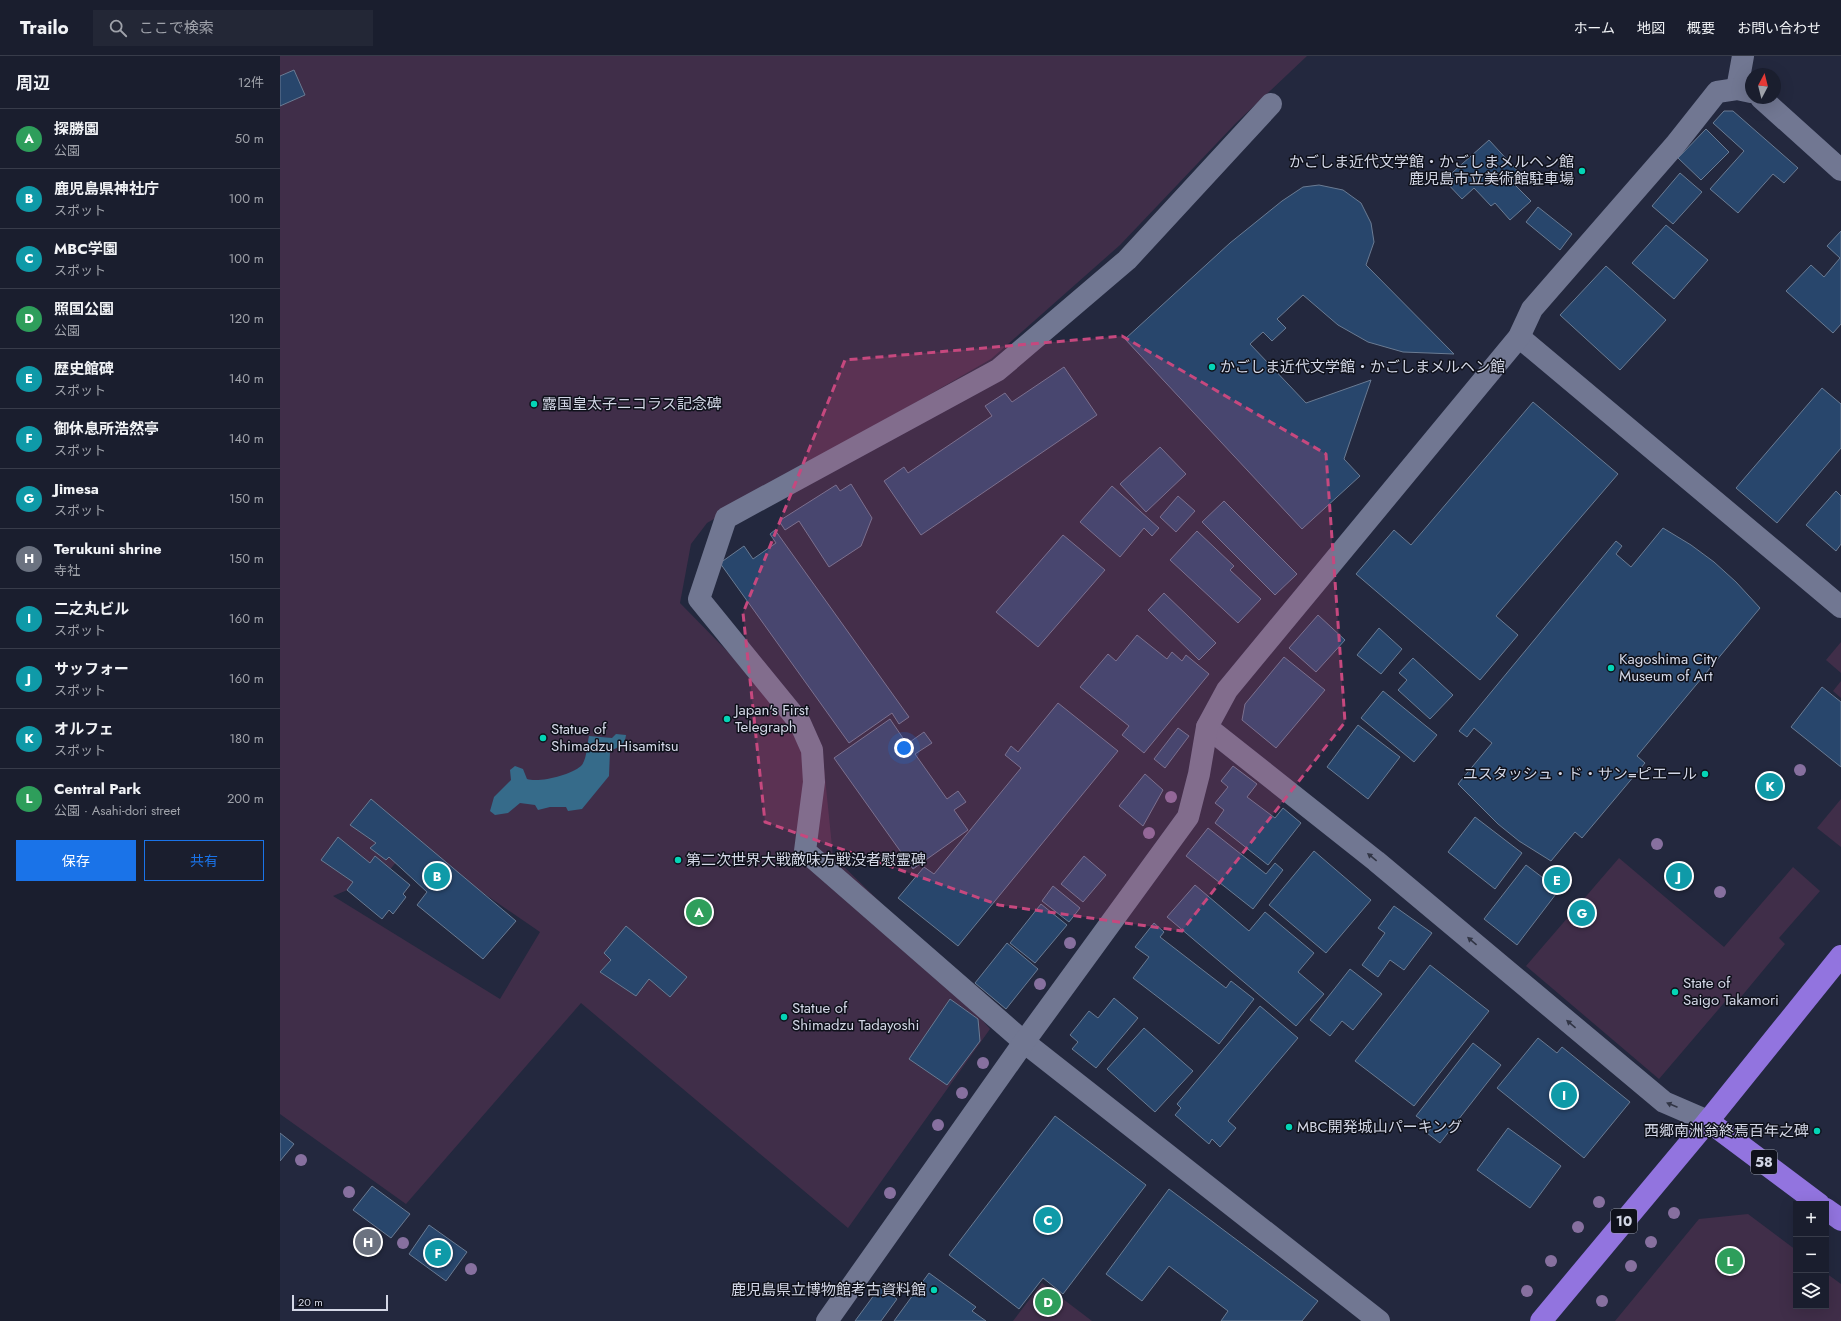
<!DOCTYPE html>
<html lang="ja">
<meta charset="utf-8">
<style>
body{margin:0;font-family:Jost,"Noto Sans JP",sans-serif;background:#232736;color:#f1f3f6}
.controls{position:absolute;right:12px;bottom:12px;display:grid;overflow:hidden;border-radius:0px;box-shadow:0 4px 16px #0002}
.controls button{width:36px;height:36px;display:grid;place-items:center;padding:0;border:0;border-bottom:1px solid #383c4a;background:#1a1e2e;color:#f1f3f6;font:20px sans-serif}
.compass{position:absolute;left:1465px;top:12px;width:36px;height:36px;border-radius:50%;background:#1a1e2e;box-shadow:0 4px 16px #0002;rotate:7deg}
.scale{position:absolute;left:12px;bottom:10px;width:96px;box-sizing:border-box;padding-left:4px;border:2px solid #d3d7e6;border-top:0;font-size:11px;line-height:14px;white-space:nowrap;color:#d3d7e6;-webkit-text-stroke:3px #0f111b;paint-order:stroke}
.you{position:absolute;left:624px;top:692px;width:14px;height:14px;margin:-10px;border:3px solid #fff;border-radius:50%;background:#1a73e8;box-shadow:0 0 0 6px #1a73e833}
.badge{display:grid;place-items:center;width:26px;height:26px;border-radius:50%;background:#1a73e8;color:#fff;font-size:13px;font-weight:700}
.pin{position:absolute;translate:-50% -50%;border:2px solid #fff;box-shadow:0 1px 4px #0006}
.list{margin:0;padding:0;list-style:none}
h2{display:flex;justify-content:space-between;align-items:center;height:52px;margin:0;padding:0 16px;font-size:17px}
h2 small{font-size:13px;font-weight:400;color:#9fa2aa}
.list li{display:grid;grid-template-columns:26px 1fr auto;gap:12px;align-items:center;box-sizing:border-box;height:60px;padding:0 16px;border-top:1px solid #383c4a}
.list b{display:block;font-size:15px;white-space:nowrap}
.list p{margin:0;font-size:13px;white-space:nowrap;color:#9fa2aa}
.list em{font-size:13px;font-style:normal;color:#9fa2aa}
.actions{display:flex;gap:8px;padding:12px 16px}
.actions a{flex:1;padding:9px 0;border:1px solid #1a73e8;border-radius:0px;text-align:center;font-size:14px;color:#1a73e8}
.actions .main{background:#1a73e8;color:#fff}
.icon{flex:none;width:22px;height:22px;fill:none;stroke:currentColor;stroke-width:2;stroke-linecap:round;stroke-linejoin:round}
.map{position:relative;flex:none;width:1561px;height:1265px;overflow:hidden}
header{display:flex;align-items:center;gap:24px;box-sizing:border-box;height:56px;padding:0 20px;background:#1a1e2e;border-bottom:1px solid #383c4a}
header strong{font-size:19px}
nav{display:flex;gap:22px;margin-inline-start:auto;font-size:14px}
.search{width:280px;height:36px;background:#232736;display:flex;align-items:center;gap:10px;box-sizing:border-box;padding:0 14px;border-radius:0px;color:#9fa2aa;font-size:15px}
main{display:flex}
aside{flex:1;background:#1a1e2e}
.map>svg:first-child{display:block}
.green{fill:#402e49;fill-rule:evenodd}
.water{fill:#366b8a}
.building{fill:#28466c;stroke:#6a7b93}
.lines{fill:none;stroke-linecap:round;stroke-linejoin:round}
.street{stroke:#717792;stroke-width:22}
.highway{stroke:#9274df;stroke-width:22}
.tree{fill:#87709f}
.oneway{fill:#313545}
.marked{fill:#c6487e;fill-opacity:0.2;stroke:#c6487e;stroke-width:3;stroke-dasharray:8 5;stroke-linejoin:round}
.poi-dot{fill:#04d5b6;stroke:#0f111b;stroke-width:1.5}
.labels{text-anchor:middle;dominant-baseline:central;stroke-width:3;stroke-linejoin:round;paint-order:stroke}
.shield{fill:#0f111b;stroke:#989ca9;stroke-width:1}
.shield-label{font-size:14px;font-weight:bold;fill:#d3d7e6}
.poi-label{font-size:15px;fill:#d3d7e6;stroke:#0f111b;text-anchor:start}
</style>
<header>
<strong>Trailo</strong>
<div class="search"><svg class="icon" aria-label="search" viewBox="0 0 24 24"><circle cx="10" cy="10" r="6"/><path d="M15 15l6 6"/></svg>ここで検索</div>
<nav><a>ホーム</a><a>地図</a><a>概要</a><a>お問い合わせ</a></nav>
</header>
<main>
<aside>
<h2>周辺<small>12件</small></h2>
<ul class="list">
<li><span class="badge" style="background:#2e9e5b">A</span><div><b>探勝園</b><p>公園</p></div><em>50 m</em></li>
<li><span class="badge" style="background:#0f9aa8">B</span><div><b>鹿児島県神社庁</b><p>スポット</p></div><em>100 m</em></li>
<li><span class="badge" style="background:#0f9aa8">C</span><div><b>MBC学園</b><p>スポット</p></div><em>100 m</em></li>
<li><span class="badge" style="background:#2e9e5b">D</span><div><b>照国公園</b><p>公園</p></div><em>120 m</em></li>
<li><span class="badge" style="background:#0f9aa8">E</span><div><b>歴史館碑</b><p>スポット</p></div><em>140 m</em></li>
<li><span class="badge" style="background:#0f9aa8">F</span><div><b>御休息所浩然亭</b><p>スポット</p></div><em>140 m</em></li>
<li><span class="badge" style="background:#0f9aa8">G</span><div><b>Jimesa</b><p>スポット</p></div><em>150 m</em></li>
<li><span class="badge" style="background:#6b7280">H</span><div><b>Terukuni shrine</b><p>寺社</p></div><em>150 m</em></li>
<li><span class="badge" style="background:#0f9aa8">I</span><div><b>二之丸ビル</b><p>スポット</p></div><em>160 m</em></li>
<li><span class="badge" style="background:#0f9aa8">J</span><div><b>サッフォー</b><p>スポット</p></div><em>160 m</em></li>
<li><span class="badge" style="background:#0f9aa8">K</span><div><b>オルフェ</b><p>スポット</p></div><em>180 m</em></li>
<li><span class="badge" style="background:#2e9e5b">L</span><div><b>Central Park</b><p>公園 · Asahi-dori street</p></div><em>200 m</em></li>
</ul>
<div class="actions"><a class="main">保存</a><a>共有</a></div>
</aside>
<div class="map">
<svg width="1561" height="1265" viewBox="0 0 1561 1265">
<rect width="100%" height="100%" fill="#23283e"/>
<!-- green -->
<g class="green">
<path d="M0,0H1027L956,67L840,189L711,303L427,467L411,488L400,547L542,692L553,800L599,845L710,973L568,1172L301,947L126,1148L0,1058ZM132,788L260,876L220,943L53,840L106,818Z"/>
<path d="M1561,586V617L1546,604Z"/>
<path d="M1561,625V642L1553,635Z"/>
<path d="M1561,743V791L1537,772Z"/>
<path d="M1339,802L1444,891L1513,811L1540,835L1499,882L1505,888L1456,947L1449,941L1379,1023L1246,910Z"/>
<path d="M1468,1158L1516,1194V1250H1546V1217L1561,1228V1265H1335L1419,1163Z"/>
<path d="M762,1227L812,1265H733Z"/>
</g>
<!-- water -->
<path class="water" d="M336,678L346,679C345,689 339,691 330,695L329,720L302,753L288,755L286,751H270L258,754L255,749L240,747L228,757L215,759L210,755L214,741L231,724L230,714L235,710L243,713L247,723C259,727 291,719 301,710C307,704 307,688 309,680L332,682Z"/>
<!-- building -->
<g class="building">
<path d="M14,14L25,39L0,50V20Z"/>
<path d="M1444,55H1453L1518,112L1504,127L1493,118L1458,157L1430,133L1464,95L1433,67Z"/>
<path d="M1426,73L1449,96L1421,124L1398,102Z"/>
<path d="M1209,84L1243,121L1235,129L1251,145L1230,164L1215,147L1211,150L1194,132L1182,143L1164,124Z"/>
<path d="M1400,117L1422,136L1393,168L1372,150Z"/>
<path d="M1039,129L1063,134L1081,147L1091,167L1094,186L1086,209L1174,298L1123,296L1088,286L1058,269L1023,239L997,263L1006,272L992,285L983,276L970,288L1026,347L1091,324L1064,403L1080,420L1022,473L845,283L950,187L1002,145L1023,131Z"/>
<path d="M1258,151L1292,178L1280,194L1246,166Z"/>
<path d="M1386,169L1428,204L1394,243L1352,207Z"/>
<path d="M1561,175V268L1553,277L1506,235L1531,209L1544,221L1560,202L1547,190Z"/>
<path d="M1326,210L1386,264L1340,314L1280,259Z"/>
<path d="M784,311L817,359L641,479L604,425L624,411L628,417L712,360L705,350L725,337L732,346Z"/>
<path d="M1542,332L1561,348V392L1497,467L1456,432Z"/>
<path d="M1253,346L1338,418L1216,560L1238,579L1200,624L1076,518L1114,474L1131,489Z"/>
<path d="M880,391L906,418L866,456L840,428Z"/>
<path d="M571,428L592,462L581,490L549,511L519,465L505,474L499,465L556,429L560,435Z"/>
<path d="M832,430L879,472L872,480L864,472L840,501L800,466Z"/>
<path d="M1556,435L1561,440V488L1556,495L1526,469Z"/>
<path d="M898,440L915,455L896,476L880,461Z"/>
<path d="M944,445L1017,518L995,539L922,466Z"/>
<path d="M1383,472L1411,489L1434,506L1456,526L1480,552L1357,700L1365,707L1302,782L1295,776L1271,805L1239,785L1218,768L1178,728L1212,687L1194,672L1187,681L1179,675L1336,485L1342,490L1336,498L1351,511Z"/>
<path d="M495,474L629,661L619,668L612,657L569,687L440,507L464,490L473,503L496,487L490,478Z"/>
<path d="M917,475L954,510L950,514L981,543L958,567L890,504Z"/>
<path d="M783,479L825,514L758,591L716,556Z"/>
<path d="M884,537L936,587L919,604L868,554Z"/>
<path d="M1038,559L1065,584L1036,616L1009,592Z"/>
<path d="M1099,572L1122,593L1101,618L1077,599Z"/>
<path d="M857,579L887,603L892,596L902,605L906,599L929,618L864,697L842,679L849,670L800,631L828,598L836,605Z"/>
<path d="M1004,601L1045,634L996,692L962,664L965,648Z"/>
<path d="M1133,602L1173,639L1150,663L1118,634L1127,624L1119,617Z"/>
<path d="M1542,631L1561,646V711L1511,671Z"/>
<path d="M1103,635L1157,679L1134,706L1081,662Z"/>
<path d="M778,647L838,695L678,890L618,842L644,811L654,818L741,712L725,699L731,690L738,696Z"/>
<path d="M610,663L627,688L644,676L652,687L635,698L667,743L678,735L686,746L674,754L688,774L633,813L554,702Z"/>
<path d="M1078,669L1120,701L1088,743L1047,711Z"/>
<path d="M898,672L909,680L885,712L874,703Z"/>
<path d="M953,710L977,728L967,741L995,762L1003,752L1021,767L988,809L935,767L944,754L935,747L948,731L941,725Z"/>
<path d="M865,718L883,734L863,770L839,750Z"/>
<path d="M91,743L236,865L203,903L137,849L147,836L109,801L106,804L90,792L96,787L70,769Z"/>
<path d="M1195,761L1242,797L1215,833L1168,796Z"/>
<path d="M928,772L986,818L995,807L1003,814L973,853L906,800Z"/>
<path d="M58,781L90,807L95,800L130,829L123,838L126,841L113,858L109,854L102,863L67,834L73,826L41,804Z"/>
<path d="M1034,795L1091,844L1046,897L989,849Z"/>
<path d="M804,800L826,819L803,846L781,828Z"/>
<path d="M1246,809L1279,834L1237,889L1204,863Z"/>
<path d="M915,829L969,875L985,856L1034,897L1018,916L1044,938L1016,970L887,861Z"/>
<path d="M773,830L800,852L789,866L762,845Z"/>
<path d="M761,848L787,869L755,907L730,887Z"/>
<path d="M1114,850L1152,877L1124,914L1110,904L1098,921L1082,909L1105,877L1098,872Z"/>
<path d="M874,867L884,876L880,881L946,932L951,925L974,943L939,988L853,922L869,901L855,891Z"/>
<path d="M346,870L407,921L390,941L369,923L356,940L320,916L331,904L324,897Z"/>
<path d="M727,887L758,913L726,953L695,927Z"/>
<path d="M1150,909L1209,955L1134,1050L1075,1005Z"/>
<path d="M1070,913L1102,938L1073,974L1062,965L1050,980L1030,964Z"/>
<path d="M834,942L858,962L816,1012L792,993L798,986L790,979L809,955L818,962Z"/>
<path d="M670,943L698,963L700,985L667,1029L629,1003Z"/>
<path d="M980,950L1018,982L948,1065L956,1072L940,1091L932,1083L929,1088L895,1059L901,1052L897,1048Z"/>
<path d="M864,972L913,1015L875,1056L827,1013Z"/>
<path d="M1258,982L1277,997L1282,991L1350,1046L1304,1102L1217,1032Z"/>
<path d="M1193,987L1221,1009L1160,1087L1147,1077L1152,1071L1136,1060Z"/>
<path d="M775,1060L866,1129L783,1238L763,1222L739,1253L669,1199Z"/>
<path d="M1228,1072L1281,1110L1250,1152L1197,1114Z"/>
<path d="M0,1077L14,1088L0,1105Z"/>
<path d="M92,1130L130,1158L111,1182L73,1154Z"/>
<path d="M889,1133L1038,1245L1022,1265H941L948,1255L889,1210L862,1245L826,1218Z"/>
<path d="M149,1169L187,1196L166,1225L129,1198Z"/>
<path d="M649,1217L696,1251L692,1255L706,1265H614Z"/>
<path d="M600,1231L617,1243L601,1265H575Z"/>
</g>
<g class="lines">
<!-- street -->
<g class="street">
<path d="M1457,33L1463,0"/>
<path d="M1481,42L1561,114"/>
<path d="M991,48L847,204L718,314L446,462L419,543L520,667L532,694L534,726L525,795L744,986L1099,1265"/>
<path d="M1239,281L1561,551"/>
<path d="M927,671L1096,805L1384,1046L1428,1065"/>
<path d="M547,1265L744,986L908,761L919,718L927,671L947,634L1239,281L1252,253L1395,89L1437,36L1457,33L1471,36"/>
</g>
<!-- highway -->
<g class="highway">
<path d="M1428,1065L1539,1148"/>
<path d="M1546,1153L1561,1164"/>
<path d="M1261,1265L1428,1065L1561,900"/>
</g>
</g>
<!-- trees -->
<g class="tree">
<circle cx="1520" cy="714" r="6"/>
<circle cx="891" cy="741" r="6"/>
<circle cx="869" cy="777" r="6"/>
<circle cx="1377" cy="788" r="6"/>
<circle cx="1440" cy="836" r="6"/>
<circle cx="790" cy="887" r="6"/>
<circle cx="760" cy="928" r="6"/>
<circle cx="703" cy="1007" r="6"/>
<circle cx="682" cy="1037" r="6"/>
<circle cx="658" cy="1069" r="6"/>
<circle cx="21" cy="1104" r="6"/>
<circle cx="69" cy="1136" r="6"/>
<circle cx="610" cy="1137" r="6"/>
<circle cx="1319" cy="1146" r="6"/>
<circle cx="1394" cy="1157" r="6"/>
<circle cx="1298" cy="1171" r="6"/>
<circle cx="1371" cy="1186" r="6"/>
<circle cx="123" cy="1187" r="6"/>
<circle cx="1271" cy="1205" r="6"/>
<circle cx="1351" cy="1210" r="6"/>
<circle cx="191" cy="1213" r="6"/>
<circle cx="1247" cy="1235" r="6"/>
<circle cx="1322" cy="1245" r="6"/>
</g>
<!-- one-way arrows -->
<defs><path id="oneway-solid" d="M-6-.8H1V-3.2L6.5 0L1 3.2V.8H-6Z"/></defs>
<g class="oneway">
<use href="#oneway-solid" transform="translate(1092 801) rotate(-141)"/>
<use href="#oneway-solid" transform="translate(1192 885) rotate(-140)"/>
<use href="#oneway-solid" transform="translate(1291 968) rotate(-140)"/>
<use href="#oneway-solid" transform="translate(1392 1049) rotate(-157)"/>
</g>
<!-- marked area -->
<path class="marked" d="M842,280L1046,398L1065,666L902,875L719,849L485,766L463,557L565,304Z"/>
<!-- markers -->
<g class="poi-dot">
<circle cx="1302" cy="115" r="4"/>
<circle cx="932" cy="311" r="4"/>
<circle cx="254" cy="348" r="4"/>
<circle cx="1331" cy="612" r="4"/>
<circle cx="447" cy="663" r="4"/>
<circle cx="263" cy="682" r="4"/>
<circle cx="1425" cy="718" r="4"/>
<circle cx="398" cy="804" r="4"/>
<circle cx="1395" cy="936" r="4"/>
<circle cx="504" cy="961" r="4"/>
<circle cx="1009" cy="1071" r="4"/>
<circle cx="1537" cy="1075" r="4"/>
<circle cx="654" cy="1234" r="4"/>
</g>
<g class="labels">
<!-- shield labels -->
<g class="shield">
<rect x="1471" y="1094" width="26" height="24" rx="3"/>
<rect x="1331" y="1153" width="26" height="24" rx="3"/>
</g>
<g class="shield-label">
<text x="1484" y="1106">58</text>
<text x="1344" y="1165">10</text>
</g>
<!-- poi labels -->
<g class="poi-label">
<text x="1294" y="106" text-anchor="end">かごしま近代文学館・かごしまメルヘン館<tspan x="1294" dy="17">鹿児島市立美術館駐車場</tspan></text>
<text x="940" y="311">かごしま近代文学館・かごしまメルヘン館</text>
<text x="262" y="348">露国皇太子ニコラス記念碑</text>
<text x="1339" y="603">Kagoshima City<tspan x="1339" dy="17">Museum of Art</tspan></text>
<text x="455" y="654">Japan's First<tspan x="455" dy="17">Telegraph</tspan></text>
<text x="271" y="673">Statue of<tspan x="271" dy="17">Shimadzu Hisamitsu</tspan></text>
<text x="1417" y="718" text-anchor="end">ユスタッシュ・ド・サン=ピエール</text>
<text x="406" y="804">第二次世界大戦敵味方戦没者慰霊碑</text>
<text x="1403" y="927">State of<tspan x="1403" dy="17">Saigo Takamori</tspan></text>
<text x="512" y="952">Statue of<tspan x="512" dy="17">Shimadzu Tadayoshi</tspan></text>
<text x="1017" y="1071">MBC開発城山パーキング</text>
<text x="1529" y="1075" text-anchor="end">西郷南洲翁終焉百年之碑</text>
<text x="646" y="1234" text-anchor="end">鹿児島県立博物館考古資料館</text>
</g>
</g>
</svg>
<div class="controls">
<button>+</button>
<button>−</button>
<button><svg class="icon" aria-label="layers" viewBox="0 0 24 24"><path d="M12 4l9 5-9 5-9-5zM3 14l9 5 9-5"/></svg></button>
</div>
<svg class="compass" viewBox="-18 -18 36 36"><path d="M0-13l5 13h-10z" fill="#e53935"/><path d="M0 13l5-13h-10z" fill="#9fa2aa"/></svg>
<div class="scale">20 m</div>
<div class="you"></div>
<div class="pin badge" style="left:419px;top:856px;background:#2e9e5b">A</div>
<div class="pin badge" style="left:157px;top:820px;background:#0f9aa8">B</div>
<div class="pin badge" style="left:768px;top:1164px;background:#0f9aa8">C</div>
<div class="pin badge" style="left:768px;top:1246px;background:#2e9e5b">D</div>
<div class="pin badge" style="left:1277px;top:824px;background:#0f9aa8">E</div>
<div class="pin badge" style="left:158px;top:1197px;background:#0f9aa8">F</div>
<div class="pin badge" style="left:1302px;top:857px;background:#0f9aa8">G</div>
<div class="pin badge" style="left:88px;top:1186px;background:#6b7280">H</div>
<div class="pin badge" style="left:1284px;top:1039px;background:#0f9aa8">I</div>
<div class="pin badge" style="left:1399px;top:820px;background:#0f9aa8">J</div>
<div class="pin badge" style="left:1490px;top:730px;background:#0f9aa8">K</div>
<div class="pin badge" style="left:1450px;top:1205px;background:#2e9e5b">L</div>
</div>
</main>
